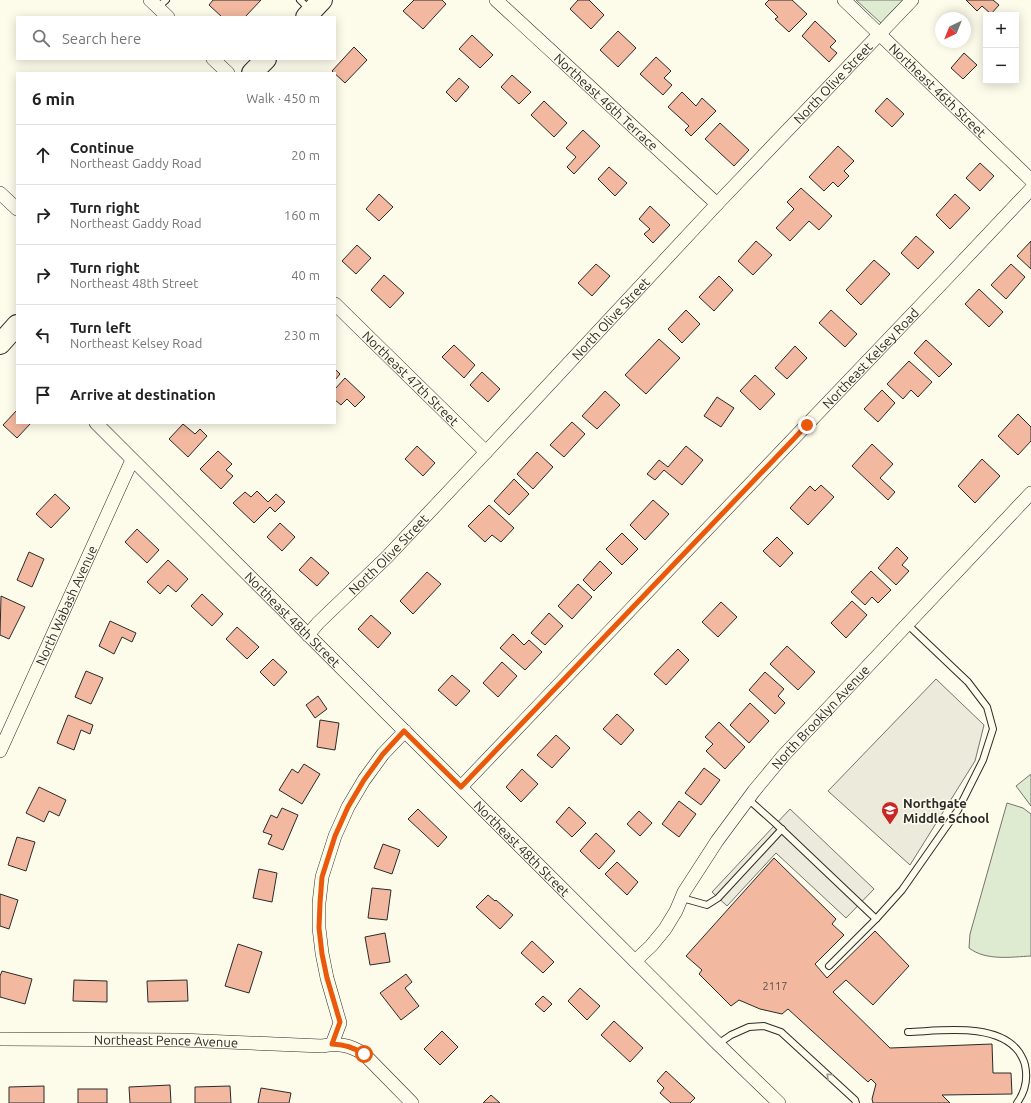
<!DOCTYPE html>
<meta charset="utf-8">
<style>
body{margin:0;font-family:Ubuntu,sans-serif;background:#f6f6f6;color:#222}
.controls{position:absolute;right:12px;top:12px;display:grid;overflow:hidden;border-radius:0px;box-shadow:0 2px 10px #0003}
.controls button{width:36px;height:36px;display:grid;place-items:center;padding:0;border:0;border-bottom:1px solid #e0e0e0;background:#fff;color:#222;font:20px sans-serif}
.compass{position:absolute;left:935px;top:12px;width:36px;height:36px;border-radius:50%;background:#fff;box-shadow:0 2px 10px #0003;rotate:223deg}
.stop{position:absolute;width:12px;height:12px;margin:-9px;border:3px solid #ea580c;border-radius:50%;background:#fff}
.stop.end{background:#ea580c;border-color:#fff;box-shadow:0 1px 4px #0008}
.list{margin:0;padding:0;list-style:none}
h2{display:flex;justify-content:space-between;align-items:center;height:52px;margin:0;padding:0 16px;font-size:17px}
h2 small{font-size:13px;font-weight:400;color:#767676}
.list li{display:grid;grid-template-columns:26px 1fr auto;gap:12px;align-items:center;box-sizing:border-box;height:60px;padding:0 16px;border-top:1px solid #e0e0e0}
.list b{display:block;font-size:15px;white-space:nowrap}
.list p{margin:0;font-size:13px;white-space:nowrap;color:#767676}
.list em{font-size:13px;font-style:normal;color:#767676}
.icon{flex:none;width:22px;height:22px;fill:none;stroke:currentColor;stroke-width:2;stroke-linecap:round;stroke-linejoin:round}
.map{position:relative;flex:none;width:1031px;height:1103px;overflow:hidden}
.search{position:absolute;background:#fff;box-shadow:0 2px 10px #0003;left:16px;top:16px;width:320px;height:44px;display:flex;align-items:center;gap:10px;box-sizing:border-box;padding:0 14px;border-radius:0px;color:#767676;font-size:15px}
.panel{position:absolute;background:#fff;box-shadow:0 2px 10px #0003;left:16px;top:72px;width:320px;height:352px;border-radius:0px}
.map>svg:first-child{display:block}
.green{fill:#deebd1;stroke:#74746e}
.parking{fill:#eceadb;stroke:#74746e}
.building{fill:#f2b8a0;stroke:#2b2b2b}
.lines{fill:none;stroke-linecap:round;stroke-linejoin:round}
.service-casing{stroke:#2b2b2b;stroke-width:8}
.minor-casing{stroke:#2b2b2b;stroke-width:14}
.primary-casing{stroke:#2b2b2b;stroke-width:22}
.service{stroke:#fdfbea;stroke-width:6}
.minor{stroke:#fdfbea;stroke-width:13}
.primary{stroke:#fdfbea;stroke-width:20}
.oneway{stroke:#9e9d94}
.route{stroke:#ea580c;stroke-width:5}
.labels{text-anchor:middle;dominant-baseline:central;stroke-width:3;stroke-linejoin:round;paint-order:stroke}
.number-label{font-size:11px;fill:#5d4e48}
.street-label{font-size:13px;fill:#2b2b2b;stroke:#fdfbea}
.poi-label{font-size:13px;font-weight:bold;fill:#2b2b2b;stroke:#fdfbea;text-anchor:start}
</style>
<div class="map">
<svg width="1031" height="1103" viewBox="0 0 1031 1103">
<rect width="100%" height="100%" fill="#fdfbea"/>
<!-- green -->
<g class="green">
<path d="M856,0H903L881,23Z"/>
<path d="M1031,774V806L1016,786Z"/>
<path d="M1007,803L1023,808L1031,814V956C1011,957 986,961 969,948L970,934Z"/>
</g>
<!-- parking -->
<g class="parking">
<path d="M936,679L984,725L975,761L910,865L828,791Z"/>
<path d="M790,809L874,889L846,918L776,853L727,906L712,892Z"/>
</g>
<!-- building -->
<g class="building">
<path d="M213,0H261L245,17H222L209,5Z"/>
<path d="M414,0H442L446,4L423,29L403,11Z"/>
<path d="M578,0H589L604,15L591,29L570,9Z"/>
<path d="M769,0H792L807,14L789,32L775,19L778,17L765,4Z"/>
<path d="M966,0H993L999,5L991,14L982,6L977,11Z"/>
<path d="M815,21L836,41L830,47L837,53L829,62L802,36Z"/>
<path d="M618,31L636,48L618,67L600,50Z"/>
<path d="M472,35L493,55L480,68L459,49Z"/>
<path d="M354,47L367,60L345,83L332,71Z"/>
<path d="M964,53L977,65L963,79L951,68Z"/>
<path d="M656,57L671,71L664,78L672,85L663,95L640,74Z"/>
<path d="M512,75L531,92L519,104L501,87Z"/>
<path d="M459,78L469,87L456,102L446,92Z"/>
<path d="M682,92L696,106L702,98L716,111L691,136L685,130L689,126L668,107Z"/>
<path d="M887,98L904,114L892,127L875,111Z"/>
<path d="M544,101L567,123L554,137L531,115Z"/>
<path d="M720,123L749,150L734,166L705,139Z"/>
<path d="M583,130L600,146L574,174L567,167L576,157L566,148Z"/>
<path d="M838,146L854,161L844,171L849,176L838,187L833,182L824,191L809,177Z"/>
<path d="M980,163L994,176L980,191L966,178Z"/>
<path d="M609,167L627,183L615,196L598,179Z"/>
<path d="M801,188L832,216L819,230L809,221L790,241L776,228L794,209L787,202Z"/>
<path d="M379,194L393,207L379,221L366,209Z"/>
<path d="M955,194L970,208L950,229L936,215Z"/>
<path d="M650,206L670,225L653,243L644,234L650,229L639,219Z"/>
<path d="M916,236L934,252L918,269L901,253Z"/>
<path d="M756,241L772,255L753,275L738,261Z"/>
<path d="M1031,241V269L1017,256Z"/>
<path d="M357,245L371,258L356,274L342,261Z"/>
<path d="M874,260L890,274L861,305L846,290Z"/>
<path d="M596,264L610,276L592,296L578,283Z"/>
<path d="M1011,264L1025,277L1006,299L991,285Z"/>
<path d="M384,275L404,293L390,308L371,290Z"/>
<path d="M719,276L733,290L714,311L699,297Z"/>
<path d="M979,289L1003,312L989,327L965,304Z"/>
<path d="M686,310L700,324L682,343L668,329Z"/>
<path d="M831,310L857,334L845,347L819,323Z"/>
<path d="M659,339L680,358L646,394L625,375Z"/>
<path d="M926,340L952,364L939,377L914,353Z"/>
<path d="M454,345L475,365L464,378L442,357Z"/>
<path d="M795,346L807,358L787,379L775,368Z"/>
<path d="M909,361L932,382L918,397L911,390L903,399L887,384Z"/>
<path d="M335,369L340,374L335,380Z"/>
<path d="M482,372L500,389L488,402L470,385Z"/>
<path d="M755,375L775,394L760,410L740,391Z"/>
<path d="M345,378L365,397L355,407L347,399L341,405L335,400V389Z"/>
<path d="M882,390L895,403L878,422L864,409Z"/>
<path d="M605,391L620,405L597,429L582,416Z"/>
<path d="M717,397L734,408L721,427L704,416Z"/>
<path d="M17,410V423H31L17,438L3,425Z"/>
<path d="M1018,414L1031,427V441L1018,455L998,436Z"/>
<path d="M572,422L585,434L564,457L550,445Z"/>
<path d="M183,424L195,434L200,429L207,436L188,457L169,439Z"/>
<path d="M872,444L893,464L880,478L895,492L888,500L852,466Z"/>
<path d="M417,446L435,463L423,476L405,459Z"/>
<path d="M686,446L703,460L682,485L664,470L655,480L647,474L659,460L668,467Z"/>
<path d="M218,451L232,464L226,470L233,476L221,489L200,469Z"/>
<path d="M537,452L553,467L533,489L517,474Z"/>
<path d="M982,459L1000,476L975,503L958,486Z"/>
<path d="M514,479L529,494L509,515L494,501Z"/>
<path d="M821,485L834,497L808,525L790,508L810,486L815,491Z"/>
<path d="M257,491L268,502L276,494L285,502L275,512L270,507L254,523L233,503L245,492L251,497Z"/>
<path d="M55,494L70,508L51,528L36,514Z"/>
<path d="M653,500L669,514L645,540L630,525Z"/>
<path d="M489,505L514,528L501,542L492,535L485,542L468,526Z"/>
<path d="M280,523L295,537L282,551L267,537Z"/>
<path d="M137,529L159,550L147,563L125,542Z"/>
<path d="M622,533L638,549L622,565L606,549Z"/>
<path d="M777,537L793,553L780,567L763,551Z"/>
<path d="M897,547L908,558L902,565L909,571L896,585L878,568Z"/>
<path d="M29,552L44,559L32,587L17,580Z"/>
<path d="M311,557L329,573L317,586L299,570Z"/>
<path d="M168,560L188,579L176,592L168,585L160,594L147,582Z"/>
<path d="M600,561L612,573L594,591L583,580Z"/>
<path d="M871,571L891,590L878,603L872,597L865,605L851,592Z"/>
<path d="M427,572L441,584L413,614L400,601Z"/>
<path d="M578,584L592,597L572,619L558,606Z"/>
<path d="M202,594L223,614L212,626L191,606Z"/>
<path d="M1,596L25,607L9,639L0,635Z"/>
<path d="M852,601L867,615L846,638L831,623Z"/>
<path d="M721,602L737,617L718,637L702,622Z"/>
<path d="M549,613L563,626L545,645L531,633Z"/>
<path d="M371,615L391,633L378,648L358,629Z"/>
<path d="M110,621L136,633L132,642L122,637L114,654L99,646Z"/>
<path d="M237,627L259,647L247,659L226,639Z"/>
<path d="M513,634L524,645L529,640L542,652L525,670L500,648Z"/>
<path d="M787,646L815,672L798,690L770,664Z"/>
<path d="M678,649L689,660L666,685L654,674Z"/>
<path d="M273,659L287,672L274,686L260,672Z"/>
<path d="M502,662L517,676L498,697L483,683Z"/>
<path d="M86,671L103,678L91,704L75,697Z"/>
<path d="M765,672L784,689L778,696L785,703L775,714L749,690Z"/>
<path d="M452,675L470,691L456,706L438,690Z"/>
<path d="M318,696L327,709L315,718L306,705Z"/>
<path d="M750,703L769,721L749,743L730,725Z"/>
<path d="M617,714L634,730L621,745L603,729Z"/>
<path d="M68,715L93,725L90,734L81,730L74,750L57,743Z"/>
<path d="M320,720L339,723L335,750L317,747Z"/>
<path d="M719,722L745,747L725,769L706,751L713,744L705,737Z"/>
<path d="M556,735L570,748L552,768L537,755Z"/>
<path d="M304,764L320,774L302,804L279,790L292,769L298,773Z"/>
<path d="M704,768L720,780L701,805L685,793Z"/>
<path d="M522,769L538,784L521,802L506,787Z"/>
<path d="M39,787L66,800L59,816L49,811L44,822L26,813Z"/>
<path d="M679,801L696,814L679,837L662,824Z"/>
<path d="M569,807L586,823L572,837L556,822Z"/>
<path d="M282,808L298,815L283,850L268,844L272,835L263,832L271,815L277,818Z"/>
<path d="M418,809L447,837L438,847L408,819Z"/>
<path d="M639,811L652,823L640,836L627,824Z"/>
<path d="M596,833L615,851L599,869L580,851Z"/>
<path d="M17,837L35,842L26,871L8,865Z"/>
<path d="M383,844L400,850L392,874L374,868Z"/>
<path d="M774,858L836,919L832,924L844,935L815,964L827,978L875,931L909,966L873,1005L846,980L833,992L890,1048L992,1044L993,1073H1011L1012,1094L942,1095L950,1103H873L872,1099L876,1084L871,1079L868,1082L788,1009L782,1014L760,1009L739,1000L731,1006L699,974L702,970L686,956Z"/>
<path d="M617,862L638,882L627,895L605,874Z"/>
<path d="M259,869L277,873L272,902L253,898Z"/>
<path d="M372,888L391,890L387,920L368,918Z"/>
<path d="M0,894L18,900L9,929L0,926Z"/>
<path d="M488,895L495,901L496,900L513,915L500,929L476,907Z"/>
<path d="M385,933L390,962L370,965L365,937Z"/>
<path d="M532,941L554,962L543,973L521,953Z"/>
<path d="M238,944L262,952L249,993L225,986Z"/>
<path d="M2,971L32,979L25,1004L0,997V976Z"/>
<path d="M406,974L412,982L405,988L419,1006L401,1020L380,993Z"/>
<path d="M74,980L107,981V1002L73,1001Z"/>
<path d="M187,980L188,1001L148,1002L147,981Z"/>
<path d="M580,988L600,1006L587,1020L568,1001Z"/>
<path d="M543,996L552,1004L544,1012L535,1004Z"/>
<path d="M614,1021L643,1048L630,1062L601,1035Z"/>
<path d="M442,1031L458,1047L440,1065L424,1049Z"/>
<path d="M666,1071L695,1098L690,1103H671L660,1093L664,1088L657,1081Z"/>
<path d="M170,1085L171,1103H130L129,1087Z"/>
<path d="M44,1086V1103H9V1087Z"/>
<path d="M230,1086L231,1103H195V1087Z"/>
<path d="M261,1088L291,1093L289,1103H258Z"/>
<rect x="78" y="1089" width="29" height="14"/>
<path d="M491,1095L500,1103H483Z"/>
</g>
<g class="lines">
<!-- service casing -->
<g class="service-casing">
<g id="service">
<path d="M300,0L310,10"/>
<path d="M158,7L166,0"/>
<path d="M748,799L776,824L876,919"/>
<path d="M682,898L707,905L718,898L782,829"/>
<path d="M829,966L876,919L902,890L958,810L983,760L993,729L987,707L968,682L907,624"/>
<path d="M908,1032C941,1031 997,1022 1019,1052C1022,1057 1024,1060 1025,1065C1028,1079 1025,1092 1017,1103"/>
<path d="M718,1044L731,1035L749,1027L764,1026L781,1032L855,1100L856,1103"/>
</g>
</g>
<!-- minor casing -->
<g class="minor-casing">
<g id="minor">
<path d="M150,0L168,17"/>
<path id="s1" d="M496,0L717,204"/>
<path id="s2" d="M844,0L1031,180"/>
<path d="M213,59L228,73"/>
<path d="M0,193L17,209"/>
<path id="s3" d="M335,304L486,452"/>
<path id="s4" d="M96,423L718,1044L779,1103"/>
<path id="s5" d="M308,635L318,623L387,557L486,452L717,204L912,0"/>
<path id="s6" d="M0,751L132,460"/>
<path id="s7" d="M461,787L945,280L1031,189"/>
<path id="s8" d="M635,961L651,946L665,929L676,911L684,892L717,841L754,791L783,756L1031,493"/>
<path id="s9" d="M0,1039L180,1040L322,1046C339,1043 350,1045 364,1054L412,1103"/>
<path d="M332,1044L340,1023L327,978L322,953L319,928V903L322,877L335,836L348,807L364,780L383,754L405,731"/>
</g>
</g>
<!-- primary casing -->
<g class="primary-casing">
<g id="primary">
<path d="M306,17L322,0"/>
<path d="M252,73L266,59"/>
<path d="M0,344L17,325"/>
</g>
</g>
<!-- service -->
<use href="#service" class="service"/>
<!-- minor -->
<use href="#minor" class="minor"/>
<!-- primary -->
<use href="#primary" class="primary"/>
</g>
<!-- one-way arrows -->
<defs><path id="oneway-chevron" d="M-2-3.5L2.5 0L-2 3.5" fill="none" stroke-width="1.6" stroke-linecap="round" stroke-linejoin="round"/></defs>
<use class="oneway" href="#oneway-chevron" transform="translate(829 1076) rotate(-137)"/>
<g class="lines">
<!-- route -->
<path class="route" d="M364,1054C353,1047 345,1045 332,1044L340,1022L327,978L322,954L319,928L320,903L322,877L335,836L348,807L364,780L383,754L404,731L461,787L807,425"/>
</g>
<!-- icons -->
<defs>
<g id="school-pin" transform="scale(0.9)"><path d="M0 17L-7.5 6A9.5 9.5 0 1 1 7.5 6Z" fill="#c62828" stroke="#fdfbea"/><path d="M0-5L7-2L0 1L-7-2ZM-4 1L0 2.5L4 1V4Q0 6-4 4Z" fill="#fff"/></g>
</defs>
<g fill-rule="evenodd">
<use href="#school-pin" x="890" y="810"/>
</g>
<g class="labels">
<!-- number labels -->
<g class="number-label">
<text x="775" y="986">2117</text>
</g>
<!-- street labels -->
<g class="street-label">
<text stroke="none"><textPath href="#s5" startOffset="762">North Olive Street</textPath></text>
<text stroke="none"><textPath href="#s2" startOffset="130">Northeast 46th Street</textPath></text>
<text stroke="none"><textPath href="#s1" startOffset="150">Northeast 46th Terrace</textPath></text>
<text stroke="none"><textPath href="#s5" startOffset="438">North Olive Street</textPath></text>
<text stroke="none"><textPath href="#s7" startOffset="593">Northeast Kelsey Road</textPath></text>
<text stroke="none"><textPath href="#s3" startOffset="106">Northeast 47th Street</textPath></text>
<text stroke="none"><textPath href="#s5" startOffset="114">North Olive Street</textPath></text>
<text stroke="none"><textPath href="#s6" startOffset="160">North Wabash Avenue</textPath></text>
<text stroke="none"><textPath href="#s4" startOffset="278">Northeast 48th Street</textPath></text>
<text stroke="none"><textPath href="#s8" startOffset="308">North Brooklyn Avenue</textPath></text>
<text stroke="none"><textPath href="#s4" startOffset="602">Northeast 48th Street</textPath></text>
<text stroke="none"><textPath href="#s9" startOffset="166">Northeast Pence Avenue</textPath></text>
</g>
<!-- poi labels -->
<g class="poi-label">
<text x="903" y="803">Northgate<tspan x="903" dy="15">Middle School</tspan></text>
</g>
</g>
</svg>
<div class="controls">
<button>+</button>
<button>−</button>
</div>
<svg class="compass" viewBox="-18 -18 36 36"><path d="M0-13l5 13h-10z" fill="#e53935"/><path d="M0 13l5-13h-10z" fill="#767676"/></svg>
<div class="stop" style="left:364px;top:1054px"></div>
<div class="stop end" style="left:807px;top:425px"></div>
<div class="search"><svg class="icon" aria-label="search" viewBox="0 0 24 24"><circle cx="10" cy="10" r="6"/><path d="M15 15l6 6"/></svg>Search here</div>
<section class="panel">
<h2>6 min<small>Walk · 450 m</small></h2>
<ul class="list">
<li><svg class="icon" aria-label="ahead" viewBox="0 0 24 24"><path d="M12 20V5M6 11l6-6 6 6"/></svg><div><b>Continue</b><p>Northeast Gaddy Road</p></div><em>20 m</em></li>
<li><svg class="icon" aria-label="right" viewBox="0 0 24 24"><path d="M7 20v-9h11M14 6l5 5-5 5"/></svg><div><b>Turn right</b><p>Northeast Gaddy Road</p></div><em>160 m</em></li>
<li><svg class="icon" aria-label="right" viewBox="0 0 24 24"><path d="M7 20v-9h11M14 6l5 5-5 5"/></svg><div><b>Turn right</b><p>Northeast 48th Street</p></div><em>40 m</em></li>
<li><svg class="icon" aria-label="left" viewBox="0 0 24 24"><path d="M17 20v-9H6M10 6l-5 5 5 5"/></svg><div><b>Turn left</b><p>Northeast Kelsey Road</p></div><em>230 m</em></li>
<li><svg class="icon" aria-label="arrive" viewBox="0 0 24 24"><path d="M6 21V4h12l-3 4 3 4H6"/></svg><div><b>Arrive at destination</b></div></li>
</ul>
</section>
</div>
